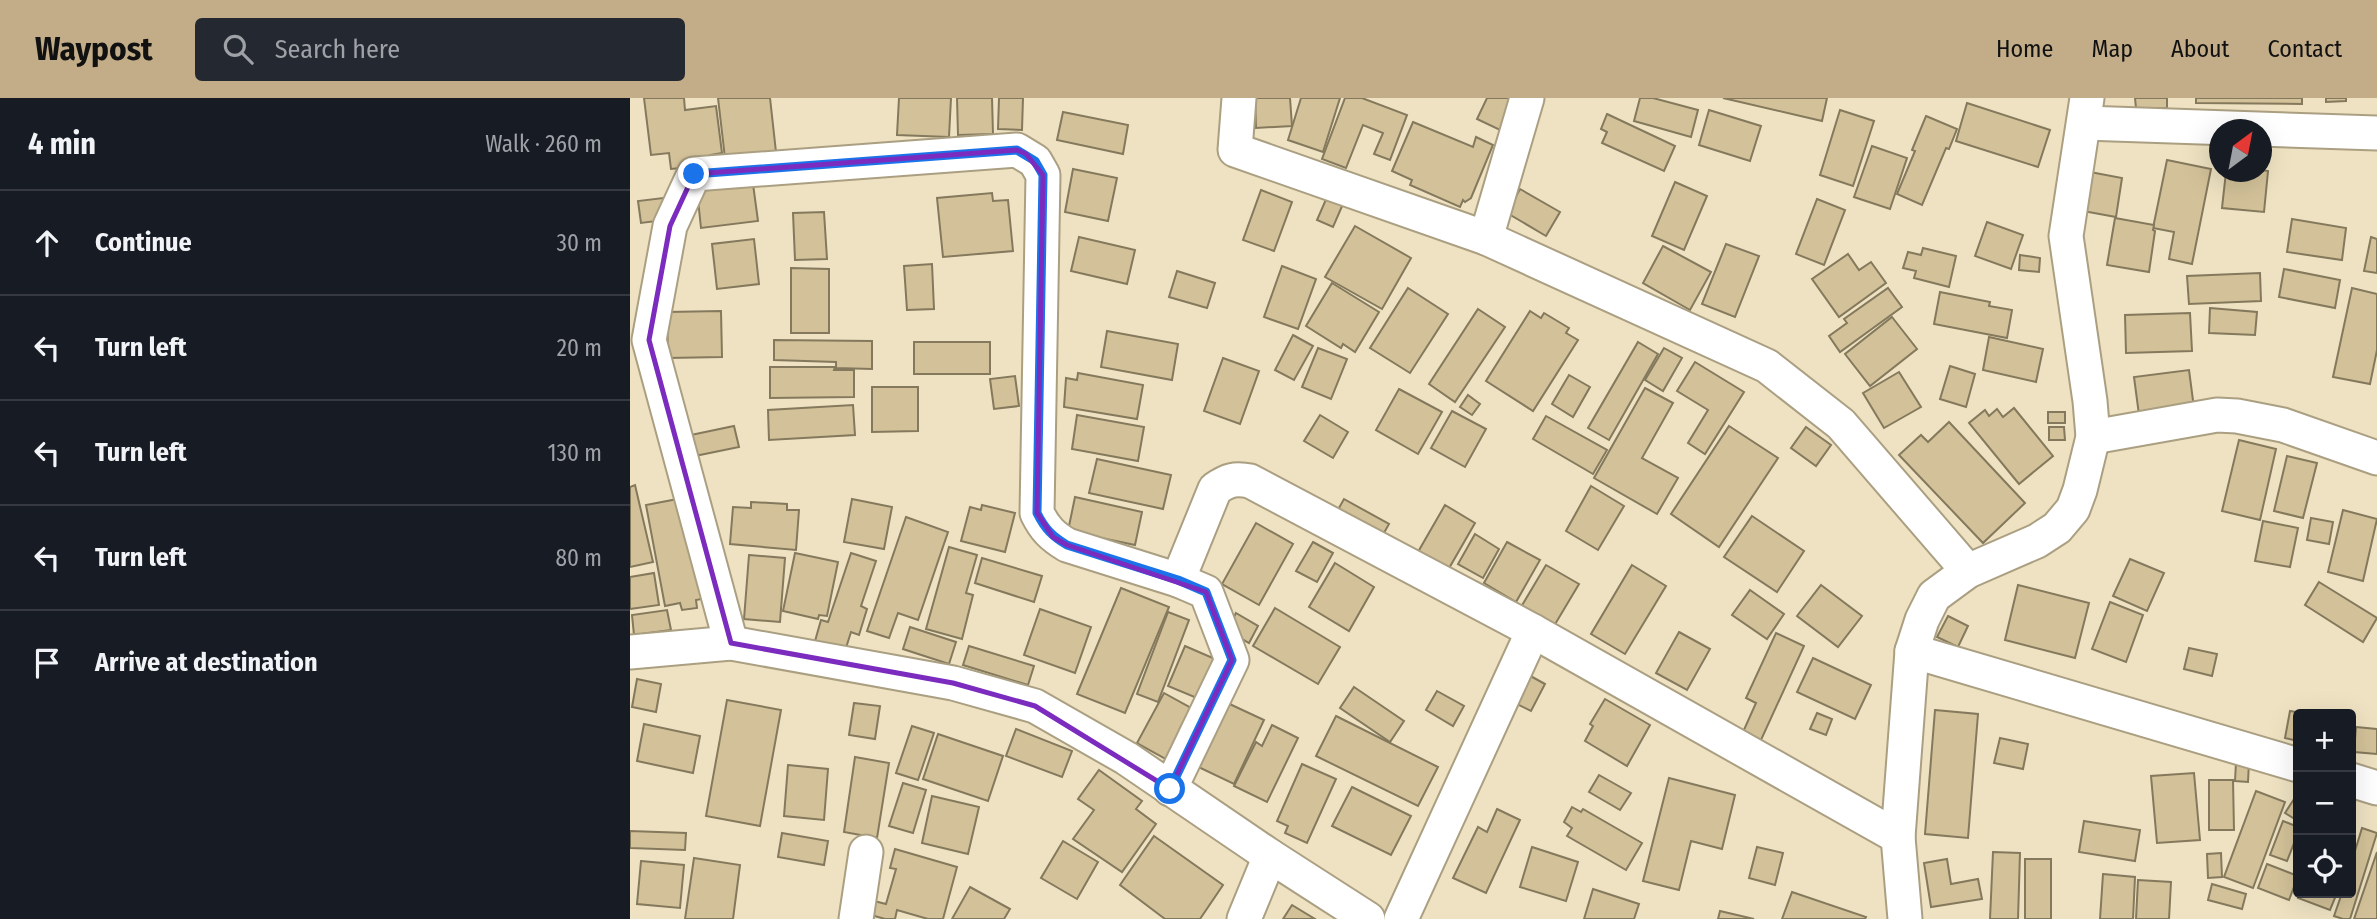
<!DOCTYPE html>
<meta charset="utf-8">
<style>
body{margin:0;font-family:"Fira Sans Condensed",sans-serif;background:#242831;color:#f1f3f6}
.controls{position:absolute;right:21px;bottom:21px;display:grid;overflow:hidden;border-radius:7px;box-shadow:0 7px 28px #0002}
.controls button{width:63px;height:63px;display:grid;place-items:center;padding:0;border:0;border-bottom:2px solid #363941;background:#171b24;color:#f1f3f6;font:35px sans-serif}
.compass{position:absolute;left:1579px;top:21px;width:63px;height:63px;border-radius:50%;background:#171b24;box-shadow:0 7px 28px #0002;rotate:32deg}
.stop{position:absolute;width:21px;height:21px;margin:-16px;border:5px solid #1a73e8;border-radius:50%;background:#fff}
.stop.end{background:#1a73e8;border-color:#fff;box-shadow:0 2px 7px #0008}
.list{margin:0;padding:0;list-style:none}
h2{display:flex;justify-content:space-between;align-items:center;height:91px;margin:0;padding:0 28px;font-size:30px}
h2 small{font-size:23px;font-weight:400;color:#9ea1a6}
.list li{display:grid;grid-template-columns:46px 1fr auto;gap:21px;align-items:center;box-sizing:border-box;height:105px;padding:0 28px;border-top:2px solid #363941}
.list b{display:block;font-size:26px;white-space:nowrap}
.list em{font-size:23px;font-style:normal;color:#9ea1a6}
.icon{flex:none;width:38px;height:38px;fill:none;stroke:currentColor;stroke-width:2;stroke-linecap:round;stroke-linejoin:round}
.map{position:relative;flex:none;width:1747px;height:821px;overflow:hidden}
header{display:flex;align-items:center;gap:42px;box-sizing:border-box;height:98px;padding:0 35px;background:#c3ad88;color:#111}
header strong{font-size:33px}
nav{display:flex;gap:38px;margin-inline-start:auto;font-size:24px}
.search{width:490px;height:63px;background:#242831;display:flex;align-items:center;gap:18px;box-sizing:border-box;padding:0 24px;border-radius:7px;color:#9ea1a6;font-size:26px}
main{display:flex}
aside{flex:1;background:#171b24}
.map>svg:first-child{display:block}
.building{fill:#d3c299;stroke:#84795c;stroke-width:2}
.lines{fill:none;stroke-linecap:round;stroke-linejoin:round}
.minor-casing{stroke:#ab9f82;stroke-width:37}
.minor{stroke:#fff;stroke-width:33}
.route{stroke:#1a73e8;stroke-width:9}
.marked{fill:none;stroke:#7b2cbf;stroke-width:5;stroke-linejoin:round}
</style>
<header>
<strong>Waypost</strong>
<div class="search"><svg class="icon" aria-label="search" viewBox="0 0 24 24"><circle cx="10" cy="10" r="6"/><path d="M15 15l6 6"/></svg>Search here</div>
<nav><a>Home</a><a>Map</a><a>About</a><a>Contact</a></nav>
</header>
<main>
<aside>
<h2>4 min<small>Walk · 260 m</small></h2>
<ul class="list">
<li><svg class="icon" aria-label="ahead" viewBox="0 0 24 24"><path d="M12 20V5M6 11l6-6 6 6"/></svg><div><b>Continue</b></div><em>30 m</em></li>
<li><svg class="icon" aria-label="left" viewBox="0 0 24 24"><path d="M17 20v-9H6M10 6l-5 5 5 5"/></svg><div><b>Turn left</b></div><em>20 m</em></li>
<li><svg class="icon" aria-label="left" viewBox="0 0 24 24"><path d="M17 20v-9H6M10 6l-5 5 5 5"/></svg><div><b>Turn left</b></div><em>130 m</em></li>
<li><svg class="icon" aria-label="left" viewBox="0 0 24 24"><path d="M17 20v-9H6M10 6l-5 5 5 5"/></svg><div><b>Turn left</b></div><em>80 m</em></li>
<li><svg class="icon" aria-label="arrive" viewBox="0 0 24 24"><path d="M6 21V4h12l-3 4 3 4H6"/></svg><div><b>Arrive at destination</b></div></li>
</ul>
</aside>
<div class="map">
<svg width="1747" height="821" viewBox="0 0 1747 821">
<rect width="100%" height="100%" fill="#eee2c2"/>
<!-- building -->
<g class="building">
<path d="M14,0H54L55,12L86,8L92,55L80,57L81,67L41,71L39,55L21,57Z"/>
<path d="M88,0H140L146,54L95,60Z"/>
<path d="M269,0H321L319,39L267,37Z"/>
<path d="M327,0H362L363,36L328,37Z"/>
<path d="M369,0H393L392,32L368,31Z"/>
<path d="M625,0H660L662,28L626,30Z"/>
<path d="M671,0H710L693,54L658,42Z"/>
<path d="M715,0H732L777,17L760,62L744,56L753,35L733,27L716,70L692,61Z"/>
<path d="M857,0H885L870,32L847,21Z"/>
<path d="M1010,0H1023L1068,12L1061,39L1004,23Z"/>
<path d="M1093,0H1197L1192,23Z"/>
<path d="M1505,0H1537V10H1506Z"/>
<path d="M1566,0H1672V6L1566,5Z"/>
<path d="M1696,0H1716V3L1696,4Z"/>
<path d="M1337,5L1420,32L1408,69L1326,43Z"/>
<path d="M1079,12L1131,28L1120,63L1069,47Z"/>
<path d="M1210,12L1244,23L1223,88L1190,77Z"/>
<path d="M433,14L498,27L493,56L427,42Z"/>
<path d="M977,16L1045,48L1034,73L972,45L977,34L971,31Z"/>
<path d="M1296,18L1327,31L1319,51L1316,50L1292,107L1267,96L1285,53L1282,52Z"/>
<path d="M783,24L843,49L846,39L863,47L841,100L835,104L833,102L830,109L780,87L782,82L762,73Z"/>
<path d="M1242,48L1277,60L1260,111L1224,99Z"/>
<path d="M1537,62L1581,71L1562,166L1539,161L1544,134L1523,130Z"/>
<path d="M443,71L487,80L478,123L435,114Z"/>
<path d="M1632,72L1638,73L1634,114L1592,110L1596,74Z"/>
<path d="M1460,74L1492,80L1486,119L1453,113Z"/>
<path d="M1045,84L1077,98L1054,152L1022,138Z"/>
<path d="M123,86L128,123L71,130L67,92Z"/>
<path d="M890,91L930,114L916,138L877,115Z"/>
<path d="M631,92L662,104L644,153L613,142Z"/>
<path d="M362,95L363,103L378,102L383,153L313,159L307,100Z"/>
<path d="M697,99L713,106L703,129L687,122Z"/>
<path d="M33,100L35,122L11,125L8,103Z"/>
<path d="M1187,101L1215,112L1194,167L1166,156Z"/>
<path d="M194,114L197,161L165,162L163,115Z"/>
<path d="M1485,120L1524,127L1523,132L1525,133L1519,174L1477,167Z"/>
<path d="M1662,121L1716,130L1712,162L1657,154Z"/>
<path d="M1357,124L1393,137L1381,171L1345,158Z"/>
<path d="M725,128L781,160L752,211L695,179Z"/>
<path d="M449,139L505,152L497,186L441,173Z"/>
<path d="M1741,139L1747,141V175L1734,173Z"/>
<path d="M124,141L129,186L87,191L82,146Z"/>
<path d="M1096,146L1129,158L1105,219L1072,206Z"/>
<path d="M1033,148L1081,174L1060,212L1013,185Z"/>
<path d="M1293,150L1326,158L1319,189L1284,180L1286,173L1273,170L1278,154L1291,157Z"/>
<path d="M1218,156L1229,172L1241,164L1256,185L1209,219L1182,181Z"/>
<path d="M1390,157L1410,160L1409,174L1389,172Z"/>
<path d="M302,166L304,211L277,212L274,168Z"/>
<path d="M652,168L686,181L668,231L634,219Z"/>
<path d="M161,170L199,171V235H161Z"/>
<path d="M1654,171L1710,182L1705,210L1649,199Z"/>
<path d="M547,173L585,185L577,210L539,199Z"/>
<path d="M1630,175L1631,203L1559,206L1557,178Z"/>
<path d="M702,185L749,214L725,254L713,246L711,250L676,228Z"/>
<path d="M778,190L818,216L780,275L740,250Z"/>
<path d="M1258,190L1272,209L1210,254L1199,238L1217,225L1214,221Z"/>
<path d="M1722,190L1747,196V252L1740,286L1703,279Z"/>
<path d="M1310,194L1360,204L1359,208L1382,212L1377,240L1304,226Z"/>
<path d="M1580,210L1627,214L1625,237L1579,235Z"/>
<path d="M848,211L875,229L825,304L799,286Z"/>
<path d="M91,213L92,259L38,260L37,214Z"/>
<path d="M900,213L911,220L914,215L939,230L936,235L948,242L903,313L856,283Z"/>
<path d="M1560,215L1562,253L1496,255L1495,217Z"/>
<path d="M1262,219L1287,251L1240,288L1215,256Z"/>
<path d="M477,233L548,246L542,282L471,269Z"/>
<path d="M663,237L683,248L664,282L645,272Z"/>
<path d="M1359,239L1413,251L1406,284L1353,272Z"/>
<path d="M144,242L242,243V271L206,270V264L144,262Z"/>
<rect x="284" y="244" width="76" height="32"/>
<path d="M1008,244L1028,256L979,342L958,330Z"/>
<path d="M688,250L717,261L701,301L672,289Z"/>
<path d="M1034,250L1052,260L1033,293L1015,282Z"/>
<path d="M593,260L629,273L610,326L574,313Z"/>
<path d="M1065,264L1114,294L1075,356L1058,345L1078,312L1047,293Z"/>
<path d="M1320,268L1345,276L1336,309L1310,301Z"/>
<path d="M140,269H205L204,272H224V299L140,300Z"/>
<path d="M1559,272L1564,310L1509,317L1504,279Z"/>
<path d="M1269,274L1291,309L1254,330L1233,295Z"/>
<path d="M448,275L513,287L507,321L434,309L436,280L447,282Z"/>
<path d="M939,277L960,289L943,319L922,306Z"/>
<path d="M385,278L389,308L364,311L360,281Z"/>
<path d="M242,289H288V333L242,334Z"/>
<path d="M1015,290L1043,305L1012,360L1048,380L1027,416L964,380Z"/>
<path d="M769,291L812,314L788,356L746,332Z"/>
<path d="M838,297L850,306L842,317L830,309Z"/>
<path d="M223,307L225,337L139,342L138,312Z"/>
<path d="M1384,310L1423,358L1389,386L1339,325L1355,312L1359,318L1367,311L1373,319Z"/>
<path d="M822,313L856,331L835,369L801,350Z"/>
<rect x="1418" y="314" width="17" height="11"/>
<path d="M447,317L514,329L508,363L442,351Z"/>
<path d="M690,317L718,334L703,360L674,343Z"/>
<path d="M916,318L977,352L963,376L903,341Z"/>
<path d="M1319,324L1395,405L1353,445L1269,357L1291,337L1298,344Z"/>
<path d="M104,328L109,349L60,359L56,338Z"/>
<path d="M1099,328L1148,360L1089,449L1041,416Z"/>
<path d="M1176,329L1201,347L1186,368L1161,350Z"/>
<path d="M1419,329H1434L1435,342H1419Z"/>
<path d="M1609,342L1646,351L1630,422L1592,413Z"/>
<path d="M1657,358L1687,365L1673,420L1644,413Z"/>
<path d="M467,361L541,377L533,411L459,395Z"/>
<path d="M5,387L23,464L0,469V389Z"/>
<path d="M961,388L994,408L968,452L936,433Z"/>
<path d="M58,399L77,500L66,502L67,510L52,512L50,505L35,508L16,407Z"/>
<path d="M445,399L512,414L505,447L438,433Z"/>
<path d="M222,401L262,409L254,451L214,444Z"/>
<path d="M714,401L759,426L750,442L705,417Z"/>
<path d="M121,404L157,406V412H169L166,452L100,446L103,409L121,410Z"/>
<path d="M352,407L385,415L375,454L331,443L340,409L351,412Z"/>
<path d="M815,407L845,425L818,472L788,454Z"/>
<path d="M1713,412L1747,421L1733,483L1698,474Z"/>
<path d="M1122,418L1174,453L1147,494L1094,459Z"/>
<path d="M276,419L318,434L288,522L268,515L259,540L237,533Z"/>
<path d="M1681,420L1703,424L1699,446L1677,442Z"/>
<path d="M1633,423L1668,430L1660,469L1625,463Z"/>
<path d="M626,425L663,446L629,507L592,486Z"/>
<path d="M845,436L869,451L853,480L828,466Z"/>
<path d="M683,444L703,455L687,484L666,473Z"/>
<path d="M877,444L910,462L886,504L854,485Z"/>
<path d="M319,449L347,457L336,495L343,497L332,541L296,531Z"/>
<path d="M165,455L208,464L197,518L189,517L188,521L153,513Z"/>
<path d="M221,455L246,463L231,508L237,511L229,537L221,534L215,553L185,543L191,522L198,524Z"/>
<path d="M119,457L155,460L150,524L114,521Z"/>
<path d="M352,460L412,478L404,504L345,485Z"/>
<path d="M1500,461L1534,475L1517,513L1483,498Z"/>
<path d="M705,465L744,489L719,533L679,509Z"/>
<path d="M916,467L949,486L924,528L891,509Z"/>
<path d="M1002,467L1036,488L995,556L961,536Z"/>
<path d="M24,475L29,507L0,511V479Z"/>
<path d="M1689,484L1747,520L1733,544L1675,507Z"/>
<path d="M1191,487L1232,518L1208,549L1167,518Z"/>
<path d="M1388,487L1459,505L1445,560L1375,542Z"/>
<path d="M491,490L539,509L495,615L447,596Z"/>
<path d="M1120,492L1154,516L1137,541L1102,517Z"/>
<path d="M1480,504L1513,517L1496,564L1462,551Z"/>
<path d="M645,510L710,549L688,586L623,548Z"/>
<path d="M410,511L461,529L445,575L394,557Z"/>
<path d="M37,512L41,532L4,537L2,517Z"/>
<path d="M538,514L559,522L528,604L507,596Z"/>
<path d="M606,515L628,528L619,545L597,532Z"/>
<path d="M1318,518L1338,528L1328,549L1307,539Z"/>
<path d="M280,529L326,544L319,566L273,551Z"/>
<path d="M1049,534L1080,551L1057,592L1026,575Z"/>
<path d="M1146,535L1174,548L1131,642L1113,634L1126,605L1116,600Z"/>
<path d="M339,548L404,568L398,587L333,567Z"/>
<path d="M555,548L592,564L574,603L538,588Z"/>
<path d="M1559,550L1587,556L1582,578L1554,571Z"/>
<path d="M1183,560L1241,587L1225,621L1167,594Z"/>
<path d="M895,575L915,586L901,613L881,603Z"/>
<path d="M7,581L31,586L26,614L2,609Z"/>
<path d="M724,589L774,623L760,644L710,610Z"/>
<path d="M807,593L834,608L823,628L796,612Z"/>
<path d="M534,595L561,610L550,630L559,635L543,665L507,645Z"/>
<path d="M975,601L1020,627L997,668L955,643L963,628L960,626Z"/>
<path d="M97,602L151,612L130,728L76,718Z"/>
<path d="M591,602L634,622L604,686L560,665Z"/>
<path d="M224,605L250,608L245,641L219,637Z"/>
<path d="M1305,612L1348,616L1338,740L1295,736Z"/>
<path d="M1660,613L1679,616H1668V643L1655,640Z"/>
<path d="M1187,615L1202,621L1196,637L1180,631Z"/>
<path d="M706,618L808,669L788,708L686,658Z"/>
<path d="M14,626L70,638L63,675L7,663Z"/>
<path d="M642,627L668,640L637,704L604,688L626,644L632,648Z"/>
<path d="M282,628L304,635L288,682L266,675Z"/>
<path d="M1726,629L1747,631V656L1724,654Z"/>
<path d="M386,631L442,653L432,679L376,658Z"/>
<path d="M308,636L373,658L358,703L293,681Z"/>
<path d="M1370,640L1398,646L1393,671L1364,665Z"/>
<path d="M225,659L259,665L247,740L214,734Z"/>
<path d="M1606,664H1619L1618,684L1605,683Z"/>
<path d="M672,666L706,681L677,745L655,735L658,728L647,723Z"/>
<path d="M158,667L198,671L194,722L154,718Z"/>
<path d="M469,672L512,703L506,711L526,726L492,774L443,741L464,712L448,701Z"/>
<path d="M1564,675L1570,742L1527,745L1521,678Z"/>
<path d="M969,677L1001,695L990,712L959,694Z"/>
<path d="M1039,680L1105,697L1092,751L1061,743L1049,792L1013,783Z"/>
<path d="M1579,682H1603L1604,732H1579Z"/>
<path d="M273,685L296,692L283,735L259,728Z"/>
<path d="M722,689L781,718L761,757L702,728Z"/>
<path d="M1626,693L1655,704L1623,790L1594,779Z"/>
<path d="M302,698L349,709L338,756L292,745Z"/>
<path d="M1666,698L1668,699V723L1655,715Z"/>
<path d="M942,709L951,714L953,711L1012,745L996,772L937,738L942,730L934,724Z"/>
<path d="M867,711L890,722L856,795L823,780L848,729L857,734Z"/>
<path d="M1454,723L1510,732L1505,763L1449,754Z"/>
<path d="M1653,723L1668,729V735L1657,763L1640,757Z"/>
<path d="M1732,730L1747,735L1720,821H1713L1704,818L1712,795H1721V766Z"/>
<path d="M0,733L56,735L55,752L0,750Z"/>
<path d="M152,735L198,743L194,767L148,759Z"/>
<path d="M524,738L593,787L570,821H535L490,787Z"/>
<path d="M433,743L468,764L447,801L411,780Z"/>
<path d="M902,749L948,764L936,803L890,789Z"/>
<path d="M1127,749L1153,755L1145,787L1119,780Z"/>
<path d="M265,751L327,769L313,821H298L267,812L265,821H255L241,817L244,803L256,806L266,771L260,770Z"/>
<path d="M1363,754L1390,755L1388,821H1360Z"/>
<path d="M1747,754V821H1724Z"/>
<path d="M1591,755L1592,779L1578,780L1577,756Z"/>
<path d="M64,760L110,767L103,821H55Z"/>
<path d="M1317,761L1321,786L1348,781L1352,801L1301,809L1294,765Z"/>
<rect x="1395" y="761" width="26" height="60"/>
<path d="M11,763L54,767L50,810L7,806Z"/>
<path d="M1637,766L1668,778L1659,802L1628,790Z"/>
<path d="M1473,776L1505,779L1503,821H1470Z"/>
<path d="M1508,782L1541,784L1539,821H1506Z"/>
<path d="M1582,786L1616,796L1612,811L1578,802Z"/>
<path d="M340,789L380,811L374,821H322Z"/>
<path d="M963,791L1009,806L1004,821H954Z"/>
<path d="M1162,794L1236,819L1235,821H1152Z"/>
<path d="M1670,795H1707L1700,812L1668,800Z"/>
<path d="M662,807L685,821H653Z"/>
<path d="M1090,813L1124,821H1088Z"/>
</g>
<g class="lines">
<!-- minor casing -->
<g class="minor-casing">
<g id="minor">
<path d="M609,0L605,52L856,140"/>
<path d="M897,0L856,140L1137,268L1211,326L1338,473"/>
<path d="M1454,25L1747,35"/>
<path d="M1463,339L1587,317L1607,318L1653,327L1747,360"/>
<path d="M101,545L19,242L40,128L64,76L387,52L405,63L413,77L407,415C415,431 422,438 437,447L548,482L585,391C598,382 605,380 620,383L903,533L1268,739"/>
<path d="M1282,553L1668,667"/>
<path d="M0,554L101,545L323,585L405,608L496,660L640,758L738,821"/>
<path d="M1721,682L1747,690"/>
<path d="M540,691L602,562L576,494L548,482"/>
<path d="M226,821L236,754"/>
<path d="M614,821L640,758"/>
<path d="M771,821L903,533"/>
<path d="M1275,821L1268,739L1271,699L1282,553L1292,522L1304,498L1338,473L1407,443L1427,430L1443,411L1450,392L1463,339L1460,303L1436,138L1457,0"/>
</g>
</g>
<!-- minor -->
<use href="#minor" class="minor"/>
</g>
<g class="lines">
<!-- route -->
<path class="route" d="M64,76L387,52L405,63L413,77L407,415C415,431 422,438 437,447L548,482L576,494L602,562L540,691"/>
</g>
<!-- marked area -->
<path class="marked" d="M387,52L396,56L413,77L407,415L423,439L437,447L576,494L602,562L540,691L405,608L323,585L101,545L19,242L40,128L64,76Z"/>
</svg>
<div class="controls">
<button>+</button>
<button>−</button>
<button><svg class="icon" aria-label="locate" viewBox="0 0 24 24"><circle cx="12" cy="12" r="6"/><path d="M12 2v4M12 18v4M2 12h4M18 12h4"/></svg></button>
</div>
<svg class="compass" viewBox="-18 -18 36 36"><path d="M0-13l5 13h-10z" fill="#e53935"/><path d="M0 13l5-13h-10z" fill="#9ea1a6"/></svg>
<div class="stop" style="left:540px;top:691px"></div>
<div class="stop end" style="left:64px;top:76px"></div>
</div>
</main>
